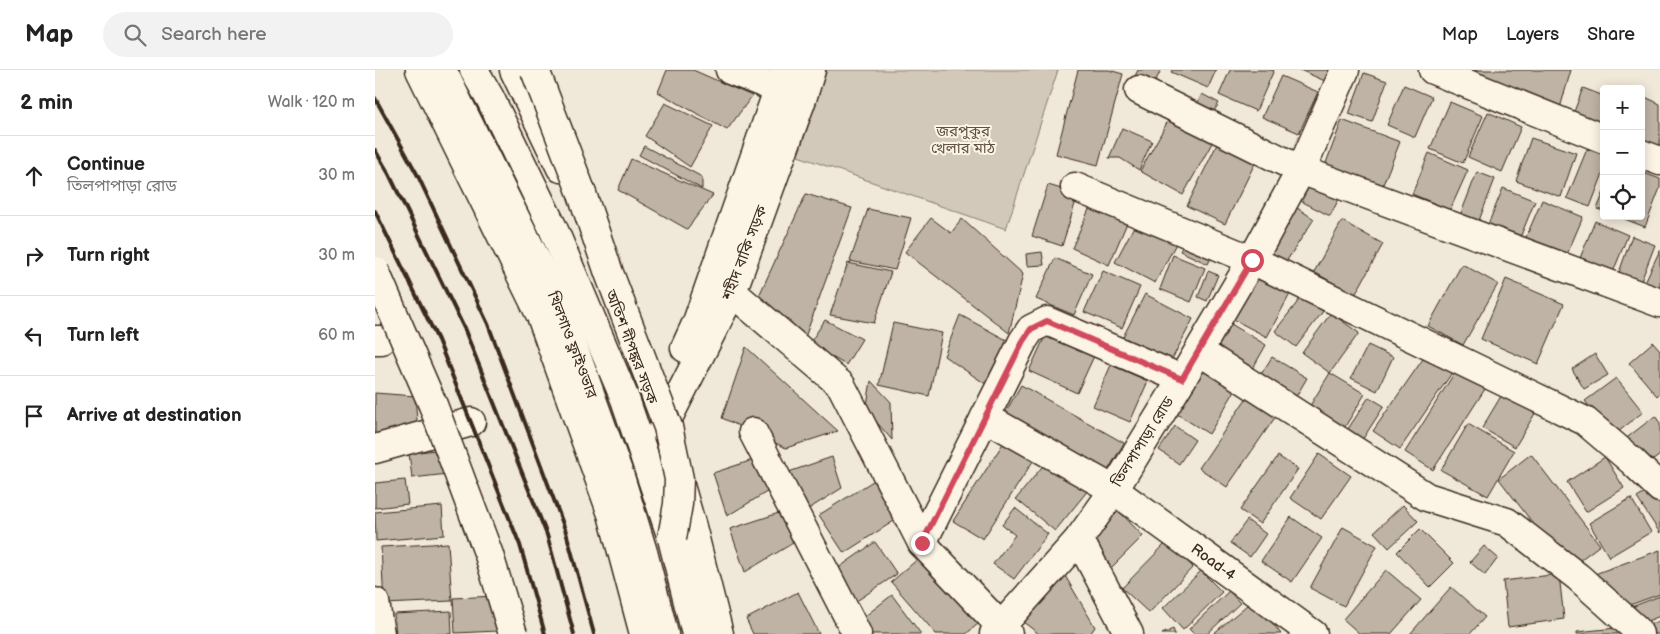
<!DOCTYPE html>
<meta charset="utf-8">
<style>
body{margin:0;font-family:"Balsamiq Sans","Noto Sans Bengali",sans-serif;background:#f2f2f2;color:#222}
.controls{position:absolute;right:15px;top:15px;display:grid;overflow:hidden;border-radius:5px;box-shadow:0 2px 12px #0003}
.controls button{width:45px;height:45px;display:grid;place-items:center;padding:0;border:0;border-bottom:1px solid #e0e0e0;background:#fff;color:#222;font:25px sans-serif}
.stop{position:absolute;width:15px;height:15px;margin:-11px;border:4px solid #d1495b;border-radius:50%;background:#fff}
.stop.end{background:#d1495b;border-color:#fff;box-shadow:0 1px 5px #0008}
.list{margin:0;padding:0;list-style:none}
h2{display:flex;justify-content:space-between;align-items:center;height:65px;margin:0;padding:0 20px;font-size:21px}
h2 small{font-size:16px;font-weight:400;color:#767676}
.list li{display:grid;grid-template-columns:32px 1fr auto;gap:15px;align-items:center;box-sizing:border-box;height:80px;padding:0 20px;border-top:1px solid #e0e0e0}
.list b{display:block;font-size:19px;white-space:nowrap}
.list p{margin:0;font-size:16px;white-space:nowrap;color:#767676}
.list em{font-size:16px;font-style:normal;color:#767676}
.icon{flex:none;width:28px;height:28px;fill:none;stroke:currentColor;stroke-width:2;stroke-linecap:round;stroke-linejoin:round}
.map{position:relative;flex:none;width:1285px;height:564px;overflow:hidden}
header{display:flex;align-items:center;gap:30px;box-sizing:border-box;height:70px;padding:0 25px;background:#fff;border-bottom:1px solid #e0e0e0}
header strong{font-size:24px}
nav{display:flex;gap:28px;margin-inline-start:auto;font-size:18px}
.search{width:350px;height:45px;background:#f2f2f2;display:flex;align-items:center;gap:12px;box-sizing:border-box;padding:0 18px;border-radius:28px;color:#767676;font-size:19px}
main{display:flex}
aside{flex:1;background:#fff}
.map>svg:first-child{display:block}
.green{fill:#d2c9ba;stroke:#867a6c}
.building{fill:#beb3a4;stroke:#3b2a1e}
.lines{fill:none;stroke-linecap:round;stroke-linejoin:round}
.minor-casing{stroke:#3b2a1e;stroke-width:31}
.tertiary-casing{stroke:#3b2a1e;stroke-width:31}
.primary-casing{stroke:#3b2a1e;stroke-width:31}
.minor{stroke:#fcf5e5;stroke-width:28}
.tertiary{stroke:#fcf5e5;stroke-width:28}
.primary{stroke:#fcf5e5;stroke-width:28}
.rail{stroke:#3b2a1e;stroke-width:4}
.primary-bridge-casing{stroke:#3b2a1e;stroke-width:31;stroke-linecap:butt}
.primary-bridge{stroke:#fcf5e5;stroke-width:28}
.route{stroke:#d1495b;stroke-width:6}
.labels{text-anchor:middle;dominant-baseline:central;stroke-width:4;stroke-linejoin:round;paint-order:stroke}
.park-label{font-size:15px;fill:#615245;stroke:#fcf5e5}
.street-label{font-size:15px;fill:#3b2a1e;stroke:#fcf5e5}
</style>
<header>
<strong>Map</strong>
<div class="search"><svg class="icon" aria-label="search" viewBox="0 0 24 24"><circle cx="10" cy="10" r="6"/><path d="M15 15l6 6"/></svg>Search here</div>
<nav><a>Map</a><a>Layers</a><a>Share</a></nav>
</header>
<main>
<aside>
<h2>2 min<small>Walk · 120 m</small></h2>
<ul class="list">
<li><svg class="icon" aria-label="ahead" viewBox="0 0 24 24"><path d="M12 20V5M6 11l6-6 6 6"/></svg><div><b>Continue</b><p>তিলপাপাড়া রোড</p></div><em>30 m</em></li>
<li><svg class="icon" aria-label="right" viewBox="0 0 24 24"><path d="M7 20v-9h11M14 6l5 5-5 5"/></svg><div><b>Turn right</b></div><em>30 m</em></li>
<li><svg class="icon" aria-label="left" viewBox="0 0 24 24"><path d="M17 20v-9H6M10 6l-5 5 5 5"/></svg><div><b>Turn left</b></div><em>60 m</em></li>
<li><svg class="icon" aria-label="arrive" viewBox="0 0 24 24"><path d="M6 21V4h12l-3 4 3 4H6"/></svg><div><b>Arrive at destination</b></div></li>
</ul>
</aside>
<div class="map">
<svg width="1285" height="564" viewBox="0 0 1285 564">
<rect width="100%" height="100%" fill="#f0e9d9"/>
<filter id="ink" filterUnits="userSpaceOnUse"><feTurbulence type="fractalNoise" baseFrequency=".02" numOctaves="2"/><feDisplacementMap in="SourceGraphic" scale="10" xChannelSelector="R" yChannelSelector="G"/><feConvolveMatrix kernelMatrix="1 2 1 2 8 2 1 2 1" color-interpolation-filters="sRGB"/></filter>
<g filter="url(#ink)">
<!-- green -->
<path class="green" d="M452,0H683L631,159L423,86Z"/>
<!-- building -->
<g class="building">
<path d="M292,0H318L377,26L352,60L283,22Z"/>
<path d="M703,0H734L748,4L723,95L681,84Z"/>
<path d="M763,0H786L778,16L759,8Z"/>
<path d="M797,0H841L833,18L796,2Z"/>
<path d="M855,0H899L881,41L844,25Z"/>
<path d="M925,0H966L959,15Z"/>
<path d="M1074,0H1196L1185,38Z"/>
<path d="M989,3L1012,11L997,52L974,44Z"/>
<path d="M906,6L943,22L924,63L887,47Z"/>
<path d="M1029,15L1057,27L1040,67L1012,55Z"/>
<path d="M1208,18L1229,26V45L1225,57L1197,47Z"/>
<path d="M827,24L844,33L836,46L820,38Z"/>
<path d="M1266,25L1285,34V92L1266,83Z"/>
<path d="M1075,32L1108,46L1088,93L1055,79Z"/>
<path d="M290,33L338,56L315,97L270,66Z"/>
<path d="M799,40L842,64L808,125L765,101Z"/>
<path d="M1113,42L1146,57L1127,102L1093,87Z"/>
<path d="M967,50L1025,72L1005,122L948,101Z"/>
<path d="M747,58L777,71L764,100L745,88H734Z"/>
<path d="M1156,68L1201,83L1186,127L1141,111Z"/>
<path d="M844,70L882,89L850,154L812,136Z"/>
<path d="M269,76L327,107V119L264,85Z"/>
<path d="M1212,79L1229,85V101L1215,137L1192,128Z"/>
<path d="M1054,83L1093,100L1075,140L1037,124Z"/>
<path d="M256,89L338,125L312,159L243,120Z"/>
<path d="M1102,102L1120,109L1103,153L1085,146Z"/>
<path d="M1266,102L1285,109V118L1270,157L1242,146H1266Z"/>
<path d="M937,111L966,125L955,146L926,131Z"/>
<path d="M673,115L703,124L687,176L657,166Z"/>
<path d="M1128,118L1160,131L1142,175L1110,162Z"/>
<path d="M1229,122V141L1222,139Z"/>
<path d="M431,124L477,138L429,270L382,230Z"/>
<path d="M1167,130L1208,147L1190,189L1149,172Z"/>
<path d="M913,132L939,149L907,198L881,180Z"/>
<path d="M715,137L752,153L734,195L697,178Z"/>
<path d="M493,139L536,148L520,200L475,191Z"/>
<path d="M764,147L804,168L780,213L740,192Z"/>
<path d="M556,148L576,163L587,149L648,204L634,263L530,182Z"/>
<path d="M967,151L1008,174L980,225L939,202Z"/>
<path d="M1220,151L1253,165L1236,207L1203,193Z"/>
<path d="M1257,166L1280,175L1263,219L1241,211Z"/>
<path d="M812,168L840,180L833,194L805,181Z"/>
<path d="M1285,180V221L1269,214Z"/>
<path d="M667,182L669,195L652,196L651,184Z"/>
<path d="M798,185L830,198L816,232L785,219Z"/>
<path d="M680,188L717,204L699,245L661,229Z"/>
<path d="M473,193L516,202L499,253L455,245Z"/>
<path d="M1087,194L1123,214L1088,275L1053,256Z"/>
<path d="M870,200L915,224L892,267L846,243Z"/>
<path d="M728,201L765,217L747,258L709,242Z"/>
<path d="M833,201L843,205L832,231L823,227Z"/>
<path d="M1131,209L1189,234L1163,294L1106,269Z"/>
<path d="M770,224L818,249L796,291L748,267Z"/>
<path d="M928,225L949,240L921,277L900,261Z"/>
<path d="M956,243L984,263L955,303L927,283Z"/>
<path d="M585,245L641,275L618,319L569,286Z"/>
<path d="M450,250L487,269L471,295L434,274Z"/>
<path d="M518,253L567,263L554,326L504,315Z"/>
<path d="M856,254L891,275L878,298L843,277Z"/>
<path d="M671,264L719,286L702,323L654,301Z"/>
<path d="M1278,272L1285,280V323L1282,326L1254,293Z"/>
<path d="M993,275L1018,287L1002,321L976,308Z"/>
<path d="M1057,276L1083,294L1025,379L998,361Z"/>
<path d="M371,277L463,361L411,378L347,348Z"/>
<path d="M1220,284L1233,305L1209,319L1197,299Z"/>
<path d="M1090,286L1119,305L1058,400L1030,382Z"/>
<path d="M897,287L932,308L919,330L883,309Z"/>
<path d="M736,295L773,311L755,352L718,336Z"/>
<path d="M824,296L861,319L834,364L797,341Z"/>
<path d="M955,303L990,324L963,368L928,347Z"/>
<path d="M1138,306L1171,325L1140,377L1107,358Z"/>
<path d="M1241,308L1268,342L1238,366L1210,331Z"/>
<path d="M496,311L516,332L517,370L491,340Z"/>
<path d="M881,314L910,333L852,417L824,398Z"/>
<path d="M646,315L749,373L732,402L629,345Z"/>
<path d="M0,323L40,326L44,374L0,375Z"/>
<path d="M994,327L1009,336L982,378L967,368Z"/>
<path d="M1280,346L1285,353V385L1269,397L1249,370Z"/>
<path d="M1093,354L1139,381L1113,426L1066,400Z"/>
<path d="M800,356L820,370L804,394L784,380Z"/>
<path d="M629,372L658,391L608,469L578,451Z"/>
<path d="M70,379L73,404L37,408L34,383Z"/>
<path d="M944,384L976,406L946,449L915,428Z"/>
<path d="M1156,384L1225,475L1193,499L1124,409Z"/>
<path d="M390,386L400,417L352,446L338,403Z"/>
<path d="M903,386L923,399L885,454L865,440Z"/>
<path d="M457,387L467,418L419,448L405,405Z"/>
<path d="M675,387L714,419L680,461L641,429Z"/>
<path d="M1230,387L1249,418L1211,442L1192,412Z"/>
<path d="M30,410L33,434L0,438V413Z"/>
<path d="M498,411L522,449L469,483L444,445Z"/>
<path d="M1281,416L1285,422V463L1262,428Z"/>
<path d="M1256,428L1276,462L1234,487L1214,453Z"/>
<path d="M1028,435L1043,451L1014,478L999,462Z"/>
<path d="M67,436L69,465L1,471L0,442Z"/>
<path d="M740,437L768,466L735,499L706,469Z"/>
<path d="M640,438L673,464L639,509L618,494L640,465L627,455Z"/>
<path d="M407,442L418,473L370,502L355,459Z"/>
<path d="M916,447L947,468L917,512L886,491Z"/>
<path d="M872,450L891,464L875,487L855,473Z"/>
<path d="M968,457L1002,476L969,536L935,518Z"/>
<path d="M1045,459L1079,493L1055,517L1022,482Z"/>
<path d="M500,472L522,504L474,536L452,506Z"/>
<path d="M792,472L818,497L774,543L747,518Z"/>
<path d="M73,473L77,531L9,534L6,477Z"/>
<path d="M1109,476L1123,488L1110,505L1095,492Z"/>
<path d="M1285,480V524L1230,544L1217,505Z"/>
<path d="M551,482L609,549L591,564H561L516,512Z"/>
<path d="M1011,500L1046,530L1016,564H985L968,549Z"/>
<path d="M826,501L847,522L808,560L788,538Z"/>
<path d="M689,504L720,557L715,564H664L639,545Z"/>
<path d="M1184,504L1189,549L1133,557L1128,511Z"/>
<path d="M1076,517L1110,547L1095,564H1035Z"/>
<path d="M854,521L865,533L832,564H819L814,559Z"/>
<path d="M423,522L444,564H378L371,549Z"/>
<path d="M517,525L546,564H492L485,550Z"/>
<path d="M122,526L123,561L80,563L78,528Z"/>
<path d="M1285,526V546L1265,554L1259,536Z"/>
<path d="M879,529L906,564H838Z"/>
<path d="M76,541L77,564H21L19,544Z"/>
<path d="M1285,551V564H1272L1269,556Z"/>
<path d="M1251,557L1252,564H1202V562Z"/>
<path d="M798,559L800,564H787Z"/>
</g>
<g class="lines">
<!-- minor casing -->
<g class="minor-casing">
<g id="minor">
<path d="M355,0L426,28"/>
<path d="M1058,0L1229,69"/>
<path d="M764,20L926,100L1285,233"/>
<path d="M1266,84L1285,91"/>
<path d="M700,117L877,190L1210,351L1257,391L1285,418"/>
<path d="M357,222L466,315L547,473L633,564"/>
<path d="M0,270H6"/>
<path d="M824,281L1052,427L1132,452L1203,507L1261,559L1264,564"/>
<path id="s1" d="M610,347L739,420L938,564"/>
<path d="M378,362L482,564"/>
<path d="M0,379L96,352"/>
<path d="M704,469L754,564"/>
<path d="M547,473L648,271L656,259L672,251L807,309"/>
<path d="M0,532L5,564"/>
<path d="M619,564L704,469L739,420L807,309L877,190L926,100L970,0"/>
</g>
</g>
<!-- tertiary casing -->
<g class="tertiary-casing">
<g id="tertiary">
<path d="M310,278L322,252L410,0"/>
<path d="M288,358L357,222L427,29L436,0"/>
</g>
</g>
<!-- primary casing -->
<g class="primary-casing">
<g id="primary">
<path d="M45,0L166,246L237,444L269,564"/>
<path d="M67,0L182,232L246,410L268,482L289,564"/>
<path d="M99,0L115,28L178,158L250,329L297,468L321,564"/>
<path d="M139,0L186,98"/>
<path d="M304,412L317,457L344,564"/>
</g>
</g>
<!-- minor -->
<use href="#minor" class="minor"/>
<!-- tertiary -->
<use href="#tertiary" class="tertiary"/>
<!-- primary -->
<use href="#primary" class="primary"/>
<!-- rail -->
<g class="rail">
<path d="M0,28L42,104L113,254L191,462L219,564"/>
<path d="M0,80L14,104L89,258L172,465L199,564"/>
<path d="M0,141L63,270L145,475L170,564"/>
</g>
<!-- primary-bridge casing -->
<g class="primary-bridge-casing">
<g id="primary-bridge">
<path d="M160,0L206,121L234,203L293,357L304,409L303,434L297,468"/>
<path d="M0,201L58,335L114,485L138,564"/>
</g>
</g>
<!-- primary-bridge -->
<use href="#primary-bridge" class="primary-bridge"/>
</g>
</g>
<g class="lines" filter="url(#ink)">
<!-- route -->
<path class="route" d="M547,473L648,271L656,259L672,251L807,309L877,190"/>
</g>
<g class="labels">
<!-- park labels -->
<g class="park-label">
<text x="588" y="61">জরপুকুর<tspan x="588" dy="17">খেলার মাঠ</tspan></text>
</g>
<!-- street labels -->
<g class="street-label">
<text transform="translate(370 183) rotate(-69)">শহীদ বাকি সড়ক</text>
<text transform="translate(197 275) rotate(69)">খিলগাও ফ্লাইওভার</text>
<text transform="translate(256 277) rotate(69)">অতিশ দীপঙ্কর সড়ক</text>
<text transform="translate(768 372) rotate(-58)">তিলপাপাড়া রোড</text>
<text stroke="none"><textPath href="#s1" startOffset="271">Road-4</textPath></text>
</g>
</g>
</svg>
<div class="controls">
<button>+</button>
<button>−</button>
<button><svg class="icon" aria-label="locate" viewBox="0 0 24 24"><circle cx="12" cy="12" r="6"/><path d="M12 2v4M12 18v4M2 12h4M18 12h4"/></svg></button>
</div>
<div class="stop" style="left:877px;top:190px"></div>
<div class="stop end" style="left:547px;top:473px"></div>
</div>
</main>
